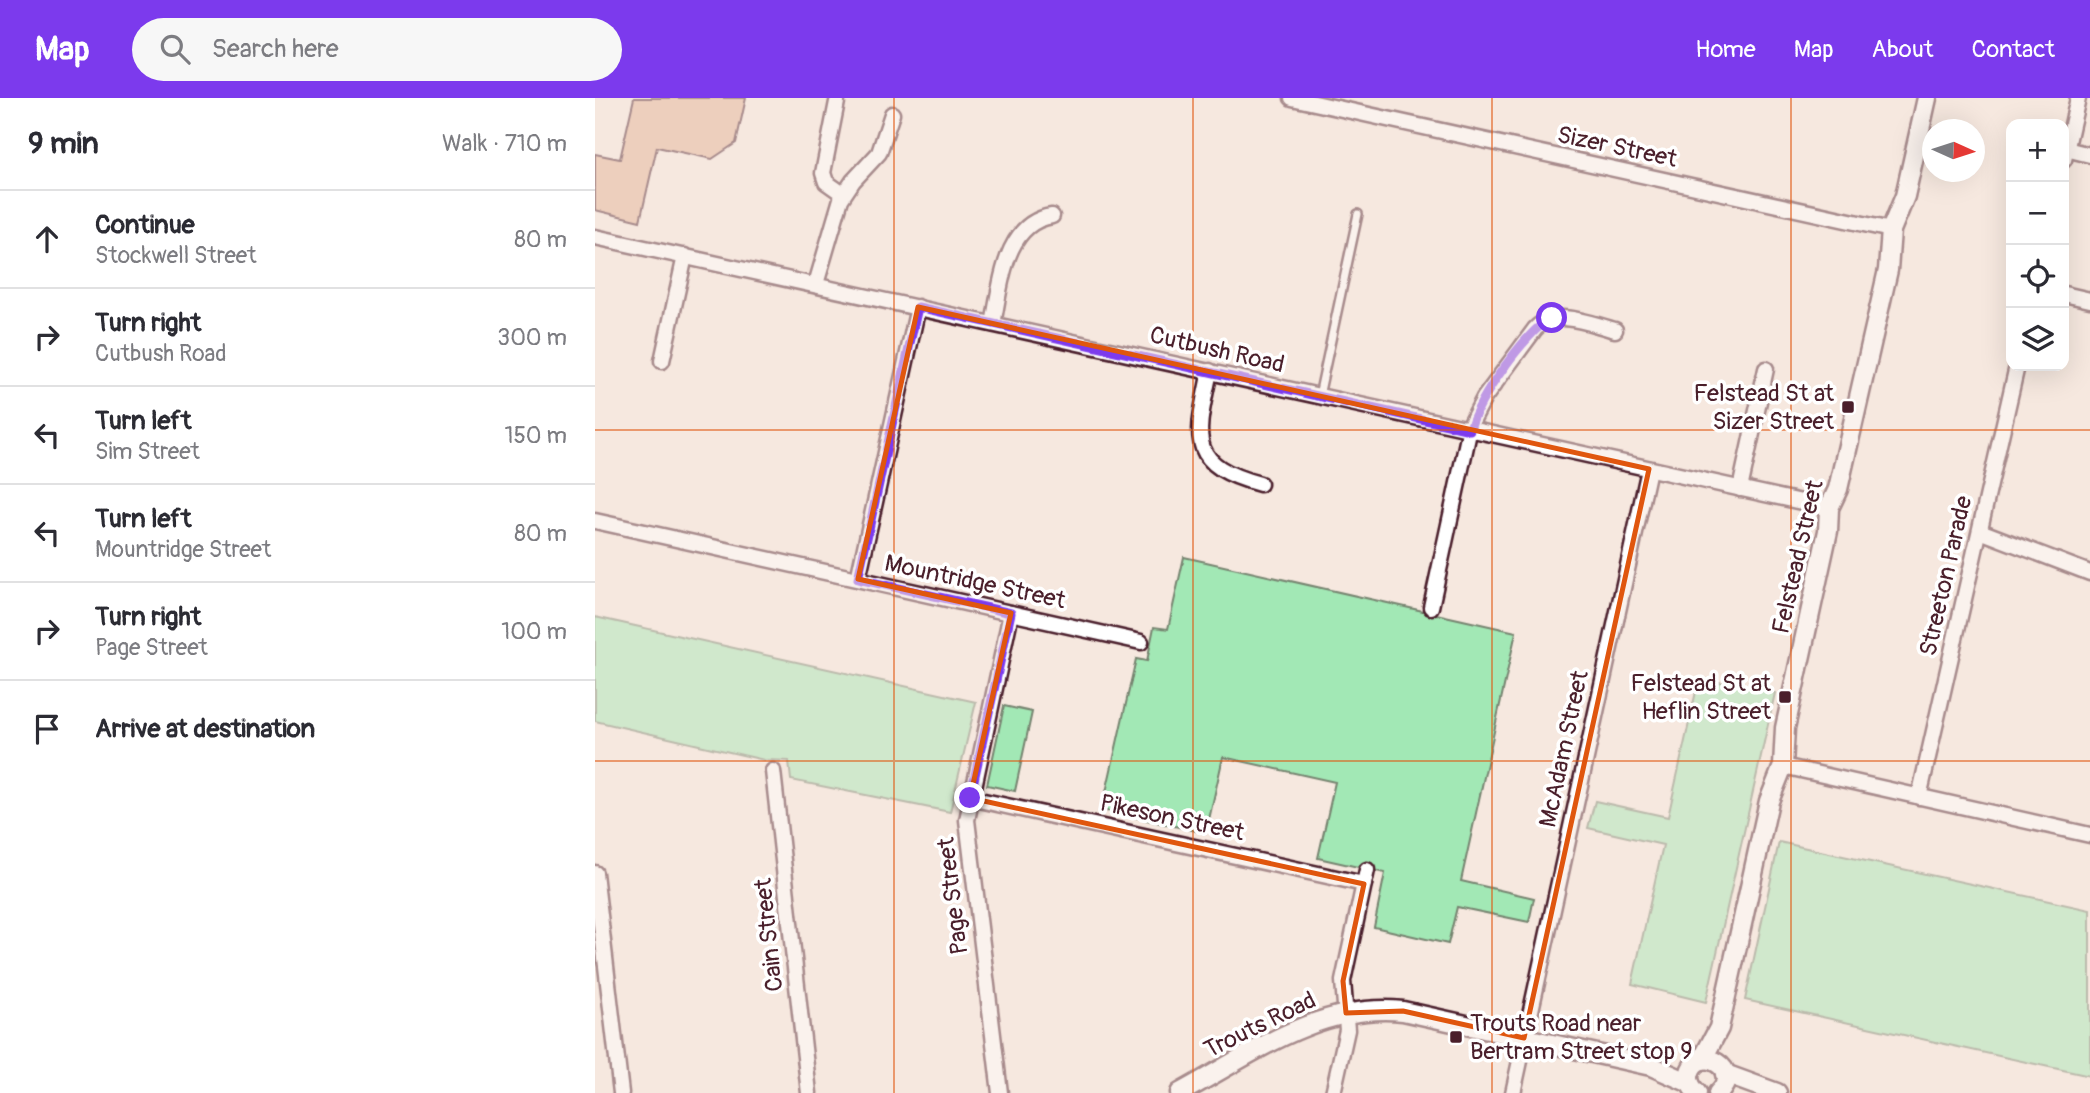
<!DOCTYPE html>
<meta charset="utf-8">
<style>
body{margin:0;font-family:Pangolin,sans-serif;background:#f7f7f7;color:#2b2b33}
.controls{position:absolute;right:21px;top:21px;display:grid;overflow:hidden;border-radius:14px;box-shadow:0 7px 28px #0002}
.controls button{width:63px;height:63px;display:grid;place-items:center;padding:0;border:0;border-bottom:2px solid #e1e1e2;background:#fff;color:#2b2b33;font:35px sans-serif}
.compass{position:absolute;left:1327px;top:21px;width:63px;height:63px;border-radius:50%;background:#fff;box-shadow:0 7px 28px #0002;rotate:93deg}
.stop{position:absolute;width:21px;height:21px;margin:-16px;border:5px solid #7c3aed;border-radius:50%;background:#fff}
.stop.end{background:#7c3aed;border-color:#fff;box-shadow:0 2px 7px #0008}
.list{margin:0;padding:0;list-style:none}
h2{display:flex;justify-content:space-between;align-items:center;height:91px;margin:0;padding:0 28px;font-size:30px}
h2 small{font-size:23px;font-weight:400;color:#7c7c81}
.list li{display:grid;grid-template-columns:46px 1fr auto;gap:21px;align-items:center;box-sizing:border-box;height:98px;padding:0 28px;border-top:2px solid #e1e1e2}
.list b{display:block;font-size:26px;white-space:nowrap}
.list p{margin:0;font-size:23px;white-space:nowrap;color:#7c7c81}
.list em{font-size:23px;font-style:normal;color:#7c7c81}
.icon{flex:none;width:38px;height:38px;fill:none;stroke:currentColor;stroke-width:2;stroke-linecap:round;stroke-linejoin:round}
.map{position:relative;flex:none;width:1495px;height:995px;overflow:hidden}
header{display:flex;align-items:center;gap:42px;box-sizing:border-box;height:98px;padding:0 35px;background:#7c3aed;color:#fff}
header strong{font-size:33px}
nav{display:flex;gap:38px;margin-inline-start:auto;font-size:24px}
.search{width:490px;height:63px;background:#f7f7f7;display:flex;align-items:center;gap:18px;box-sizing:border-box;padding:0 24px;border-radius:38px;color:#7c7c81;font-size:26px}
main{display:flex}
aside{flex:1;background:#fff}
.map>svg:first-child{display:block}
.green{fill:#a2e8b5;stroke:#768470;stroke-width:2}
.building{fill:#e2b194;stroke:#4a1f2b;stroke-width:2}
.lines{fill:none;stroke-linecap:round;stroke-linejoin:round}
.service-casing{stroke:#4a1f2b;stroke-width:12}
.minor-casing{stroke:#4a1f2b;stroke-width:19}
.tertiary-casing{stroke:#4a1f2b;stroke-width:23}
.service{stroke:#fff;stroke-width:7}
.minor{stroke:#fff;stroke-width:14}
.tertiary{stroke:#fff;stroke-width:18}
.route{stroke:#7c3aed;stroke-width:9}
.marked{fill:none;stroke:#e0560e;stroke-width:5;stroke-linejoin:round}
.grid{fill:none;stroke:#e0560e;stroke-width:2;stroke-opacity:0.55}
.poi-dot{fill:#4a1f2b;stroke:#fff;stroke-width:2.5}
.labels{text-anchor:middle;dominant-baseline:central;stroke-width:7;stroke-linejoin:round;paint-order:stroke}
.street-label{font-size:24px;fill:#4a1f2b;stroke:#fff}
.poi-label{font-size:24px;fill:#4a1f2b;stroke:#fff;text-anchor:end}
</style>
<header>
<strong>Map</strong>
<div class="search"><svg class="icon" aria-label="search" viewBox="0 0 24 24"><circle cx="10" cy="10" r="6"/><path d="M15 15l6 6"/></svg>Search here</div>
<nav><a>Home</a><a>Map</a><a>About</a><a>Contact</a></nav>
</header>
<main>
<aside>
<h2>9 min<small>Walk · 710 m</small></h2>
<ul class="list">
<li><svg class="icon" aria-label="ahead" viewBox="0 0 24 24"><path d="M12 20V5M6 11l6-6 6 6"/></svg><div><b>Continue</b><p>Stockwell Street</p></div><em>80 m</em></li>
<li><svg class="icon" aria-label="right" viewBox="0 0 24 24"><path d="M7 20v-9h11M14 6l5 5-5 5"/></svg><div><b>Turn right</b><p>Cutbush Road</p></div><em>300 m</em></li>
<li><svg class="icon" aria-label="left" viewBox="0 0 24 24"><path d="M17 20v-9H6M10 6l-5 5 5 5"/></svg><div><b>Turn left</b><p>Sim Street</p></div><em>150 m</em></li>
<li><svg class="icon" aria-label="left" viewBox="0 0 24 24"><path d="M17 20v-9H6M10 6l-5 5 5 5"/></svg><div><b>Turn left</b><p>Mountridge Street</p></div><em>80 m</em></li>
<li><svg class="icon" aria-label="right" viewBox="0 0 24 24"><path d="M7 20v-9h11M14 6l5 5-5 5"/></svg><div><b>Turn right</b><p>Page Street</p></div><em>100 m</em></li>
<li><svg class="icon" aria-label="arrive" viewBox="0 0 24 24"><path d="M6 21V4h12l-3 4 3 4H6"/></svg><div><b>Arrive at destination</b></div></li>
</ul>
</aside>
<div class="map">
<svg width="1495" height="995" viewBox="0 0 1495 995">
<rect width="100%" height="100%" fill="#f6e8df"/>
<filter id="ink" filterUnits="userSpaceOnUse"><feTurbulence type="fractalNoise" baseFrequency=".0143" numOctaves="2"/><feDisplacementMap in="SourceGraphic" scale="14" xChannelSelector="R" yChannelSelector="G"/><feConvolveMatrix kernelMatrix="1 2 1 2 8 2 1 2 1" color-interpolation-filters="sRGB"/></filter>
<g filter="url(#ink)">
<!-- green -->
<g class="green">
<path d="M589,459L921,534L866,783L939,800L934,824L862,809L853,846L779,829L790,775L723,760L740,684L628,659L611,735L507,712L541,561L552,563L559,529L573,531Z"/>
<path d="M0,519L381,604L355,714L196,682L194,663L169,662L0,623Z"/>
<path d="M1104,580L1180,595L1111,904L1037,886L1068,747L993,730L1000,703L1073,719Z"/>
<path d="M409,608L437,614L420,693L392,687Z"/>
<path d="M1184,744L1495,812V978L1150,902Z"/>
</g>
<!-- building -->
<path class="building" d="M39,0H151L141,45L117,61L62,49L45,123L0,112V56L25,61Z"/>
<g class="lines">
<!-- service casing -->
<g class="service-casing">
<path id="service" d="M724,298L763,116"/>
</g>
<!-- minor casing -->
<g class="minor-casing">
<g id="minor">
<path d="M697,0L1296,132"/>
<path d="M242,4L228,75L231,84L248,96"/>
<path d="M1471,51L1495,57"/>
<path d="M1469,62L1483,0"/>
<path d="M0,139L1234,410"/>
<path d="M221,186L246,101L258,83L284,55L297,16"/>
<path d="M1469,196L1495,202"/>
<path d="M398,226C406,188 409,125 457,118"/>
<path d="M67,263L90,158"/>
<path d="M615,273C602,337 589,366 665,386"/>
<path d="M1145,391L1171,271"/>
<path d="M0,423L546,544"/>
<path d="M1385,433L1495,475"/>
<path d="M263,481L323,209"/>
<path d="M836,509L876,325L889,300L940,231C960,209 996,226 1020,232"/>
<path d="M1188,668L1495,737"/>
<path d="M178,673L214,995"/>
<path d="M1324,699L1422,268"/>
<path d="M375,700L769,786"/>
<path d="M0,775L26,995"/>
<path d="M405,995L372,722L416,515"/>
<path d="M738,995L752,932L748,883L772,772"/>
<path d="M918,995L1054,371"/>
</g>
</g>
<!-- tertiary casing -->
<g class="tertiary-casing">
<g id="tertiary">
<path d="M1107,962L1124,930L1174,703L1188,668L1190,630L1233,433L1234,410L1243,391L1293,172L1296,132L1310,98L1332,0"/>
<path d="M1130,976L1182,995"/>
<path d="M585,995C655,957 725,904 808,913L1056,968L1095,985"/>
<path d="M1102,995C1096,989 1092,983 1095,974C1104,946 1149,971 1123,995"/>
</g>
</g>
<!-- service -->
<use href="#service" class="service"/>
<!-- minor -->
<use href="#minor" class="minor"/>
<!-- tertiary -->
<use href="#tertiary" class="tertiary"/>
</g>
</g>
<g class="lines" filter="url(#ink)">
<!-- route -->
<path class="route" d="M375,700L416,515L263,481L323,209L875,332C880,305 932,231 957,220"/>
</g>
<!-- marked area -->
<path d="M0 0H1495V995H0ZM323,209L1054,371L929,940L808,913L751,915L748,883L769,786L375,700L416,515L263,481Z" fill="#f6e8df" fill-opacity=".55" fill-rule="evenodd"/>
<path class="marked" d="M323,209L1054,371L929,940L808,913L751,915L748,883L769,786L375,700L416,515L263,481Z"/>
<!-- grid -->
<path class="grid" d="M299,0V995M598,0V995M897,0V995M1196,0V995M0,332H1495M0,663H1495"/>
<!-- markers -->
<g class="poi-dot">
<rect x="1246" y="302" width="14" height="14" rx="3.5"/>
<rect x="1183" y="592" width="14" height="14" rx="3.5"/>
<rect x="854" y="932" width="14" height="14" rx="3.5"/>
</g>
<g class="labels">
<!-- street labels -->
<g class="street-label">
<text transform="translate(1022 49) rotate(12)">Sizer Street</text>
<text transform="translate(622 252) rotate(13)">Cutbush Road</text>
<text transform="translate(1203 459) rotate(-77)">Felstead Street</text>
<text transform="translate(1351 478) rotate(-77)">Streeton Parade</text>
<text transform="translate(380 484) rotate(12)">Mountridge Street</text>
<text transform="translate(969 651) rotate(-78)">McAdam Street</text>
<text transform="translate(577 720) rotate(12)">Pikeson Street</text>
<text transform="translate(358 798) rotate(-97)">Page Street</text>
<text transform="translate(174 837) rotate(-96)">Cain Street</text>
<text transform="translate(665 927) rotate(-26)">Trouts Road</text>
</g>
<!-- poi labels -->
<g class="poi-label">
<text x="1239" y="295">Felstead St at<tspan x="1239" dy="28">Sizer Street</tspan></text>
<text x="1176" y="585">Felstead St at<tspan x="1176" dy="28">Heflin Street</tspan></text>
<text x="875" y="925" text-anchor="start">Trouts Road near<tspan x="875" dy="28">Bertram Street stop 9</tspan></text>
</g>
</g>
</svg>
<div class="controls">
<button>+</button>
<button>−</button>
<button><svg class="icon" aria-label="locate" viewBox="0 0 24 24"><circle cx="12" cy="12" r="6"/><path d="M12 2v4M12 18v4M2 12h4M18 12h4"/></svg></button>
<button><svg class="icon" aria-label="layers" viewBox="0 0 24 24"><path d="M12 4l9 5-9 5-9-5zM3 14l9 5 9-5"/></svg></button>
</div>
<svg class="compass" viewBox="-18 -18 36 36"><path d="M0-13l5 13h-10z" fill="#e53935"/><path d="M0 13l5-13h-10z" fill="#7c7c81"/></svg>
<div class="stop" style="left:957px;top:220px"></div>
<div class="stop end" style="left:375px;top:700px"></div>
</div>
</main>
